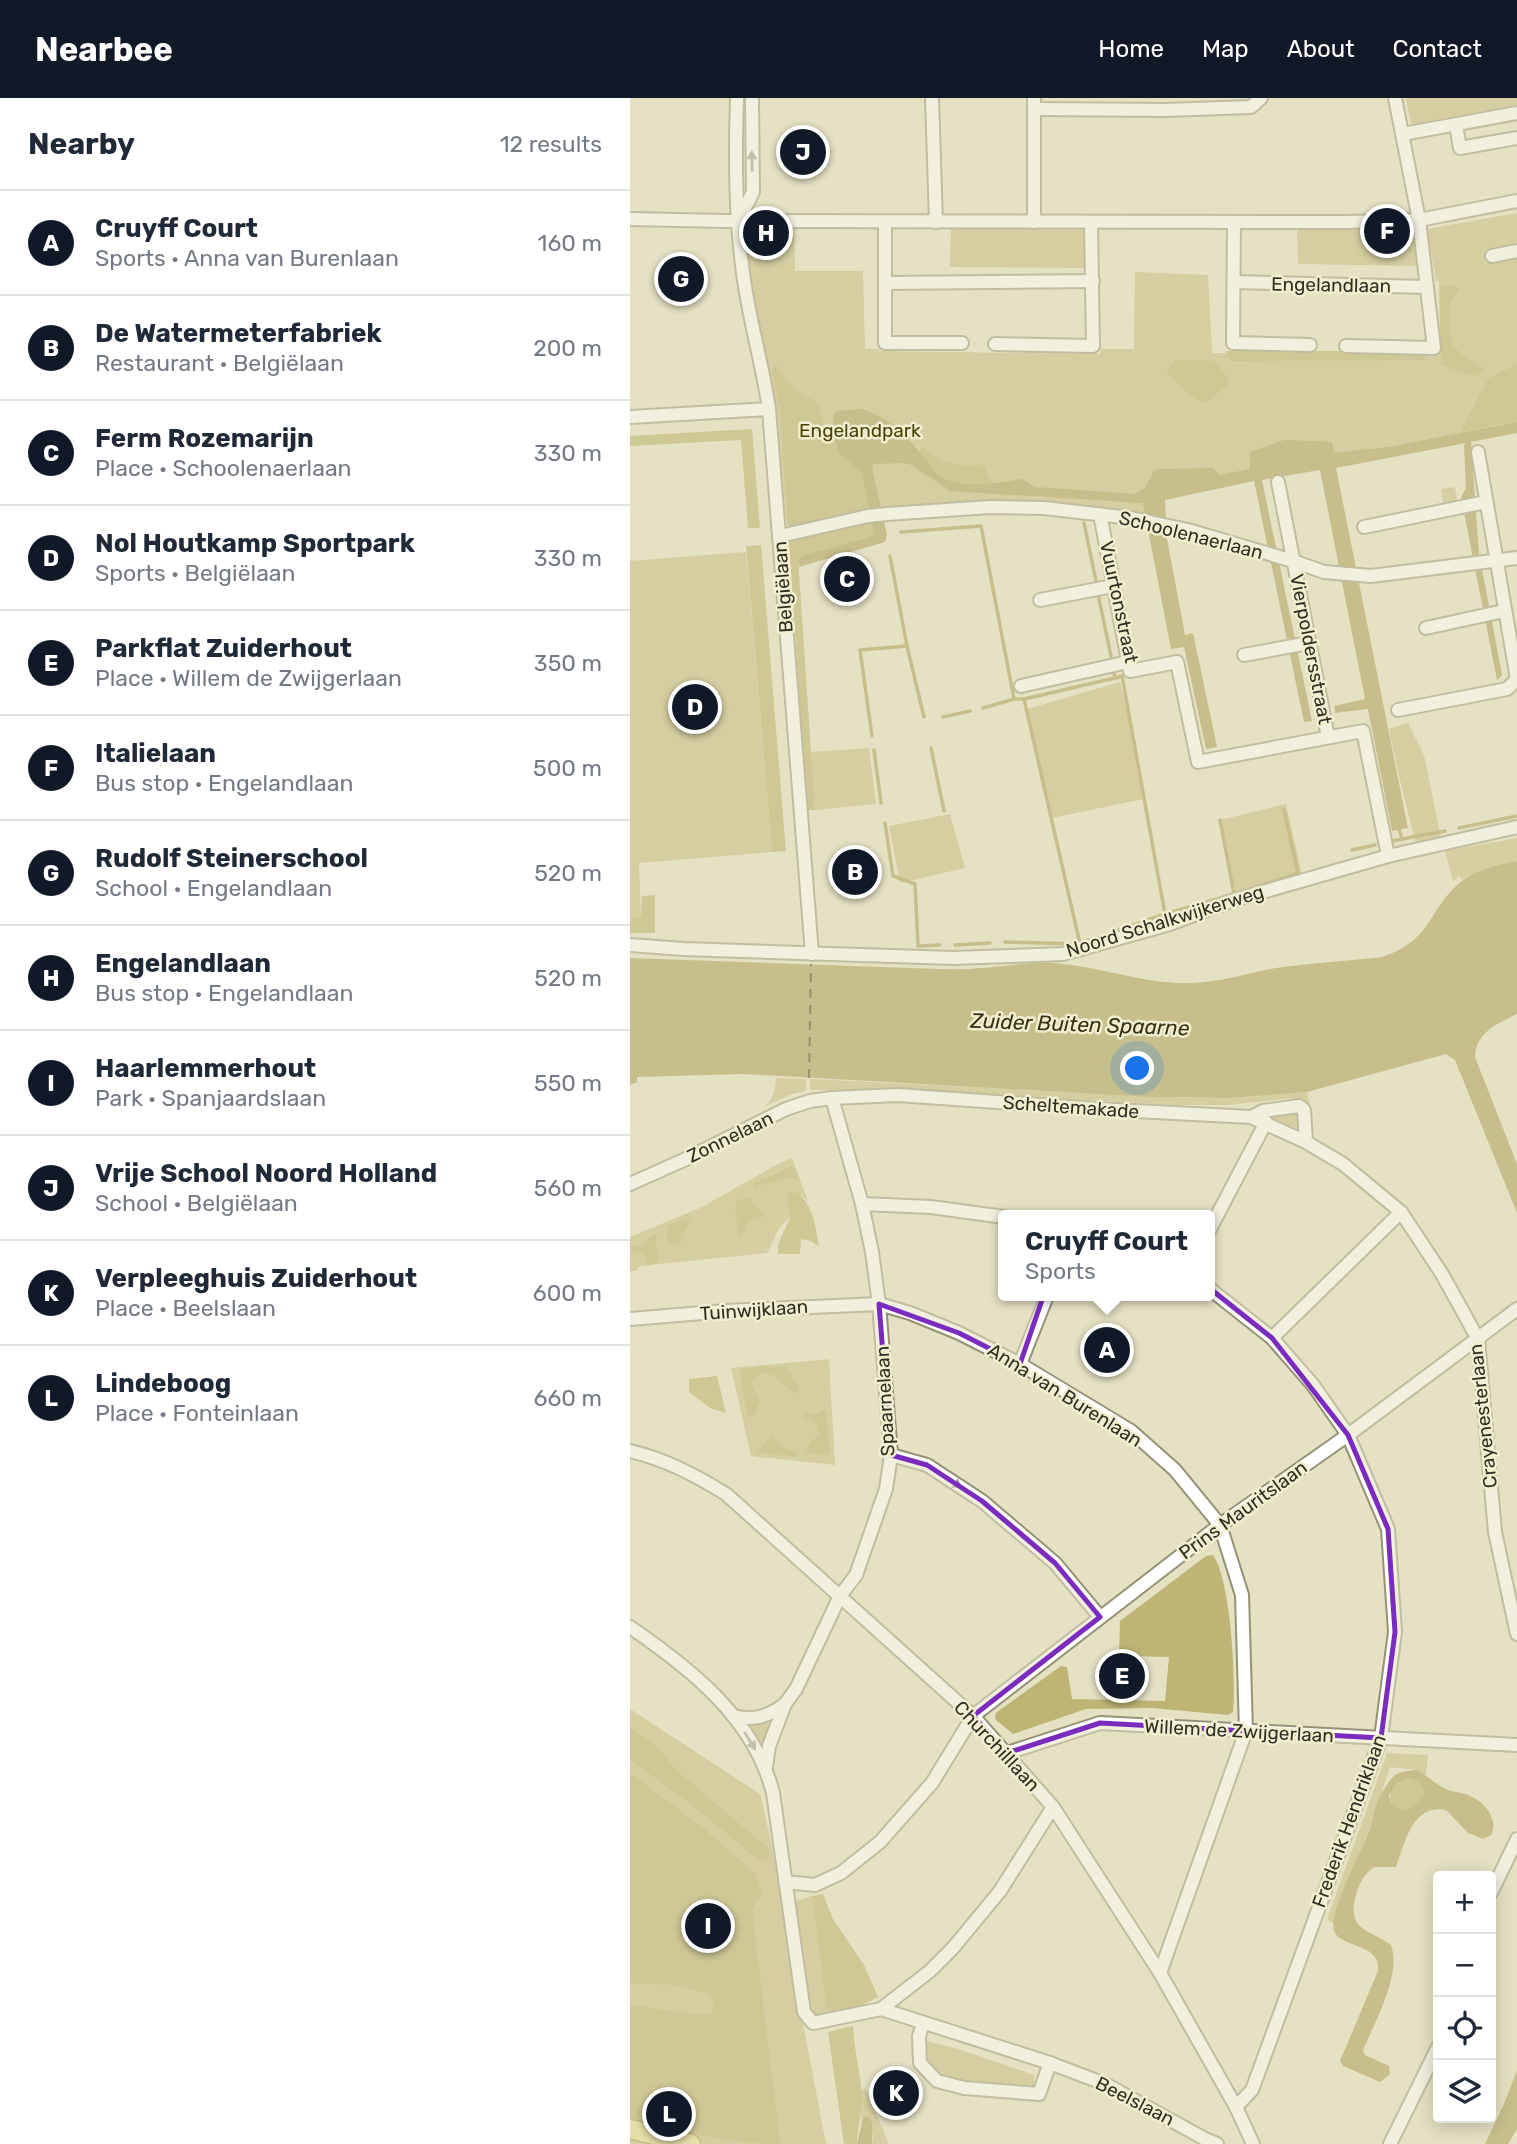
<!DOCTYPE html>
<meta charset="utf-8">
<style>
body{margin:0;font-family:Rubik,sans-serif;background:#f2f2f3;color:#1f2937}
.controls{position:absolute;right:21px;bottom:21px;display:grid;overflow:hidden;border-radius:7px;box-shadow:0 4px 18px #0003}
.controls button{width:63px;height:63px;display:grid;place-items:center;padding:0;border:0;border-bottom:2px solid #e0e1e3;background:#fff;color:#1f2937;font:35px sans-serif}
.you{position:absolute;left:508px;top:971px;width:24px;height:24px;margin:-18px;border:5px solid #fff;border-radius:50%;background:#1a73e8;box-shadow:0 0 0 10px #1a73e833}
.badge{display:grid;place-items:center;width:46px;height:46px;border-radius:50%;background:#111827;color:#fff;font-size:23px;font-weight:700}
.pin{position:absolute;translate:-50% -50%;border:4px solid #fff;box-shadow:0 2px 7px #0006}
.popup{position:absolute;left:368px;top:1112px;width:217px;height:91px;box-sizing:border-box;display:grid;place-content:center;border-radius:7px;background:#fff;filter:drop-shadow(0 2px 5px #0005);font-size:23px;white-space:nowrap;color:#747a83}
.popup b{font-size:26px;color:#1f2937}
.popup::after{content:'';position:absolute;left:50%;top:100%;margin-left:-14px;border:14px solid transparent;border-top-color:#fff}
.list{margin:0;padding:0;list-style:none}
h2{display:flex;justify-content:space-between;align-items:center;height:91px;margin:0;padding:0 28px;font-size:30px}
h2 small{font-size:23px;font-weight:400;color:#747a83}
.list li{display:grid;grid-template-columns:46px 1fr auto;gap:21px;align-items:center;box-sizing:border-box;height:105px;padding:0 28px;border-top:2px solid #e0e1e3}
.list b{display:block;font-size:26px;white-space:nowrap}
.list p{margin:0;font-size:23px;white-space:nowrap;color:#747a83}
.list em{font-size:23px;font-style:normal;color:#747a83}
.icon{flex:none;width:38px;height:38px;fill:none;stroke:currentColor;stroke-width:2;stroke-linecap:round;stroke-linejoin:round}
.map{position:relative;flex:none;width:887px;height:2046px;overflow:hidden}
header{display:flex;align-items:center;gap:42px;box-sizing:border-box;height:98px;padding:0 35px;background:#111827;color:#fff}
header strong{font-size:33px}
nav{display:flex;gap:38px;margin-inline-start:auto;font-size:24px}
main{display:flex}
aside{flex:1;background:#fff}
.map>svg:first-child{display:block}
.green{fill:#beb575}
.forest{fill:#b2a85d}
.water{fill:#9f9449;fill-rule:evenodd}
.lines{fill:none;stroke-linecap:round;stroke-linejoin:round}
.stream{stroke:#9f9449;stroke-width:3.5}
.ferry{stroke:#35310f;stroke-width:2;stroke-dasharray:9 7;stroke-linecap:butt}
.street-casing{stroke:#959276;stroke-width:16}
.primary-casing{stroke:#9a8e35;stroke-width:21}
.street{stroke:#fff;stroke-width:12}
.primary{stroke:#e5da8b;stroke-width:18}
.oneway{fill:#989791}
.marked{fill:none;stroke:#7b2cbf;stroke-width:5;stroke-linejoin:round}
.labels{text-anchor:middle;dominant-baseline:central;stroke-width:5;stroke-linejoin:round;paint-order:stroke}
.street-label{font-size:19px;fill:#302f23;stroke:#f2eed0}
.park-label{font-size:19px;fill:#4b4305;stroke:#f2eed0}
.water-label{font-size:21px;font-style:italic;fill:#35310f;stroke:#f2eed0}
</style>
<header>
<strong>Nearbee</strong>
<nav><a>Home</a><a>Map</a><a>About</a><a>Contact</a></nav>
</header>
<main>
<aside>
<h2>Nearby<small>12 results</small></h2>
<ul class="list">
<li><span class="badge">A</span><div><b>Cruyff Court</b><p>Sports · Anna van Burenlaan</p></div><em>160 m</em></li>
<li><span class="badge">B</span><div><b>De Watermeterfabriek</b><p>Restaurant · Belgiëlaan</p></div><em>200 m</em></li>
<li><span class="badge">C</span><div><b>Ferm Rozemarijn</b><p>Place · Schoolenaerlaan</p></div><em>330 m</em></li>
<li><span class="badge">D</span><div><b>Nol Houtkamp Sportpark</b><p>Sports · Belgiëlaan</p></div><em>330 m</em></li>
<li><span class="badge">E</span><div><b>Parkflat Zuiderhout</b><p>Place · Willem de Zwijgerlaan</p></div><em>350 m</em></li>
<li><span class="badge">F</span><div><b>Italielaan</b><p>Bus stop · Engelandlaan</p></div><em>500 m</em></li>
<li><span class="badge">G</span><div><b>Rudolf Steinerschool</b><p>School · Engelandlaan</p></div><em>520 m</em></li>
<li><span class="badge">H</span><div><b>Engelandlaan</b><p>Bus stop · Engelandlaan</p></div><em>520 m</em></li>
<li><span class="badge">I</span><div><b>Haarlemmerhout</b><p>Park · Spanjaardslaan</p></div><em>550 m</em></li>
<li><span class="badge">J</span><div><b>Vrije School Noord Holland</b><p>School · Belgiëlaan</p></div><em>560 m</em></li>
<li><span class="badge">K</span><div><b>Verpleeghuis Zuiderhout</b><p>Place · Beelslaan</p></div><em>600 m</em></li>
<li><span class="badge">L</span><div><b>Lindeboog</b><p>Place · Fonteinlaan</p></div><em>660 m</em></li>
</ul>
</aside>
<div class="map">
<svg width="887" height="2046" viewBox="0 0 887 2046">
<rect width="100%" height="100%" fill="#e5e1c3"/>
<!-- green -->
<g class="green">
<path d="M776,0H887V7L786,28L781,26Z"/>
<path d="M887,115V148L858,154L861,166L887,161V333L603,386L535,401L534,418C408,402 282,395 157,427L144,300L117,165L118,130H164L165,173H233L235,251H249V253L470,256V251H504L505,174L578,177L582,255H810L809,183H806L797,131Z"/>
<path d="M321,130L454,132L457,136V170L320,169Z"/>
<path d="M667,131L785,132L794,168L668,166Z"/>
<path d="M825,389L827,403L813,406L811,391Z"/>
<path d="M116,454L142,754L9,765L11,819L0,820V463Z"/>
<path d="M490,584L510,670L513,701L422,720L397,611Z"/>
<path d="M778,625L794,657L811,740L786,746L772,691L759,631Z"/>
<path d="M239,650L246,706L185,712L181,654Z"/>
<path d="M656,706L672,776L606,799L590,722Z"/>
<path d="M320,716L335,770L270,785L259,728Z"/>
<path d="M887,740V763L848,773L832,782L829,778L823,783L815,753Z"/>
<path d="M146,980L176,981V993L162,996L134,1009C144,1001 145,992 146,980Z"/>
<path d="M180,981L557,1000H597L677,994L680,1006L662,1000L598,1007H547L255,991L180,992Z"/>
<path d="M670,1013L671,1032L641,1020V1017Z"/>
<path d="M162,1060L178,1103L167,1094L161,1118L150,1129L137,1155L10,1168L7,1173H0V1139L72,1109L146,1067Z"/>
<path d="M470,1241L489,1250L483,1263L464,1253Z"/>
<path d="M199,1261L205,1367L121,1358L101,1270Z"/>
<path d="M583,1457C601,1483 606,1581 603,1614L598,1617L522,1610L456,1611L383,1636L366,1622L365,1617L367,1614L431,1568L437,1569L442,1601L535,1603L539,1559L489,1558L490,1523L576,1458Z"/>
<path d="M0,1611L130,1696L150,1783L163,1873L196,2046H0Z"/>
<path d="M137,1623L139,1627L132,1650L120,1634V1629Z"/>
<path d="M757,1655L798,1657L796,1677L786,1672L760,1669L740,1730L708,1806L704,1826L697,1821Z"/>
<path d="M182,1798L197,1916L186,1917L179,1908L164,1808L167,1803Z"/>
<path d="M296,1943L331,1952L404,1977V1988L331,1984L307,1977L298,1961Z"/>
<path d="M235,1990L259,2046H268H242L243,2037L233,2020L231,2024V1993Z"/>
</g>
<!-- forest -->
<g class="forest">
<path d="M824,187L830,192L821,202L819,207C819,251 818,248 856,271L845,278L811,267L810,188Z"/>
<path d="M596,253H795V262L600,263Z"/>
<path d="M546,262L585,263L600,283L599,286L577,304L569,303L562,298L536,274Z"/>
<path d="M887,266V323L831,333L858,281Z"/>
<path d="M146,267C157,285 170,298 190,305L189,311L196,337L206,346L208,354L232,375L244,435L239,439L173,457L168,460L185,712H177L150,313L142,271Z"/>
<path d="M122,331L130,430H118L111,342L0,348V338Z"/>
<path d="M293,350C311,364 331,372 353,366L362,386L317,383L309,378L289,354Z"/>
<path d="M131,447L156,753L142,754L116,448Z"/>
<path d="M25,797V835H0V820L11,819L12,798Z"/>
<path d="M163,1068L168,1081L157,1079C146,1086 136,1083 125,1090L123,1086Z"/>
<path d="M167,1094C184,1109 185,1127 189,1149L181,1143L171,1141L170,1156H148V1146L161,1118L158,1112V1096Z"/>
<path d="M118,1100L134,1118L117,1124L110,1142L105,1111L107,1102Z"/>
<path d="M60,1120L56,1132L50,1136L51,1145L45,1148L37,1143V1128Z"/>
<path d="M26,1136L27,1143L24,1148L29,1153L28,1162L19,1168L16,1158L9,1154L0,1156V1149L14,1147L18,1140Z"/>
<path d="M136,1268L156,1269L169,1289L165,1296L143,1277L130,1274L121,1287L130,1303L123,1319H118L110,1272Z"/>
<path d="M87,1278L96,1315L80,1310L59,1294V1281Z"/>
<path d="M196,1312L200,1357L176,1355L181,1343L190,1338L184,1323L171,1320L176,1314L182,1318Z"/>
<path d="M141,1337L158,1353L167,1352L166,1359L127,1354Z"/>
<path d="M0,1630L25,1647L45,1671L139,1751L138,1760L130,1763L53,1700L0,1662Z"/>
<path d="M0,1675L72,1729L126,1776L132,1799L127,1801L122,1813L150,2046C98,2046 50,2033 0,2020V1907L71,1917H80L85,1909L80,1897L48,1887L0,1885Z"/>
<path d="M777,1680L790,1684L794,1695L784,1708L773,1714L761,1705L760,1694L767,1685Z"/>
<path d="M193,1796L203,1821L234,1867L248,1899C232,1908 215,1915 197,1916L182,1798Z"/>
<path d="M223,1928C224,1951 230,1973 232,1996C233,2013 227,2029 227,2046H214L198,1934Z"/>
</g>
<!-- water -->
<g class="water">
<path d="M231,311C264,319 289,353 309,378C329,391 370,385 392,381L405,389L505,396L515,390L524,373L530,371L583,370L590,377L620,371V354L654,342L702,344L704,355L759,349L887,324V335L841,344L849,455L872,577L867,582L831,399L836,390L834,347L836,345L706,370L778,730L762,733L738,611L705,615L704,608L735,601L690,372L632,382L682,623L674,624L624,383L535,402L537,441L555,537L563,535L587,649L576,651L554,549L541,551L513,405L320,393L282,367L273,365L243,366L242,370L257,437L255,444L169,469L168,460L173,457L239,439L244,435L232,375L208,354L204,339L203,316L208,313Z"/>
<path d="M887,763V916C867,926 846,934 845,959L887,1066V1115L825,962L816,956L677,994L597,1000L524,999L112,976L7,979V984L0,987V860L308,871C322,871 336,872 350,870C374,869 396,864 420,865C468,867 513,887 562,885C592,884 617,875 646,870C681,865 717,863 752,859C805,842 798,807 835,781C850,770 869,767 887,763Z"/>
<path d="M786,1672C797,1676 803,1685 814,1690C821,1694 828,1694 835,1696C852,1701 870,1720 861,1737L853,1741L838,1735L816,1712C783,1705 775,1744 766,1769H744C732,1778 729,1786 725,1801C718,1833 740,1832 761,1847C772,1876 745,1924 733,1952L735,1957L759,1968L760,1976L750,1984L713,1968L710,1963L748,1873C751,1844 711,1851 704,1833C698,1814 733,1751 740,1731C743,1721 745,1709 749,1700C753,1693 759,1682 765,1677C771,1673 779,1673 786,1672ZM777,1680L790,1684L794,1695L784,1708L773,1714L761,1705L759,1697L767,1685Z"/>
<path d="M887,1972V2031L878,2046H855L874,2006Z"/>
<path d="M239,2019L242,2025V2046H227L233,2020Z"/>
</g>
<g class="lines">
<!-- stream -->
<g class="stream">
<path d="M454,425L467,488"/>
<path d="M271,434L351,428L384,601H394L450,846L375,844"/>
<path d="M468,496L482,563"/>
<path d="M277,548L294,619"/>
<path d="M485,580L492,578L535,816L489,832"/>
<path d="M394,601L485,580L483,571"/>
<path d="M353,610L384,601"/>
<path d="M313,619L340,613"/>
<path d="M242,638L230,552L277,548L260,458"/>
<path d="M301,650L314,713"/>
<path d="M244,652L251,705"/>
<path d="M590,722L604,796"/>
<path d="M255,725L263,778L285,786L288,848L310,847"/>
<path d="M829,730L887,718"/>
<path d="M772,741L815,733"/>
<path d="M762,743L772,741L769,731"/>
<path d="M722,752L745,747"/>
<path d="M615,793L668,775L654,712"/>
<path d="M535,816L594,799"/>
<path d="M325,847L360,845"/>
</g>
<!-- ferry -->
<path class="ferry" d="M179,980L181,866"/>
<!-- street casing -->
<g class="street-casing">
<g id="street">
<path d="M107,0C105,56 105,112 112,167C117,215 132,263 139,311L182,856"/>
<path d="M302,0L306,124"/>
<path d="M404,0V124"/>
<path d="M404,11L536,12L621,9L631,0"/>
<path d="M826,27L830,50L887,40"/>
<path d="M773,36L887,15"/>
<path d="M110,120L123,94L122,0"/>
<path d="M0,121L94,123L716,124L789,122L887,103"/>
<path d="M255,124V245H332"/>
<path d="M604,124L603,245L680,247"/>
<path d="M862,158L887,153"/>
<path d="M605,184L797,189"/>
<path d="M255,185L463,183"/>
<path d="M365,246L463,248L461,124"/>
<path d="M716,248L804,250L789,122L765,0"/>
<path d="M0,319L139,311"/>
<path d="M648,384L698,639"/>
<path d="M470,416L500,573L547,564L568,664L733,633L758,758"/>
<path d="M734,429L856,404"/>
<path d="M150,438L238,418L257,416L360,409L414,410L501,420L558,432L663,463L694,474L741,478L887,460"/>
<path d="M410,502L483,488"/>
<path d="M796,530L874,513"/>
<path d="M614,557L679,545"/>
<path d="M391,588L498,564"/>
<path d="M768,612L877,591L887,581L848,354"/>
<path d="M0,847L53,851L323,860L433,856L540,826L601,803L758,758L887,729"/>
<path d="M621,1019L633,1013L669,1008L674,1012L676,1044L713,1066L771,1114L812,1176L848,1241L865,1434L887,1536"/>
<path d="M0,1086L56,1061L156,1011L180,1003L202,1000L268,997L467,1011L621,1019L676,1044"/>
<path d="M232,1106L301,1109L374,1119"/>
<path d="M580,1131L636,1024"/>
<path d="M580,1191L642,1240L683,1287L718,1337L758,1431L765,1534L751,1640L622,1992L606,2009"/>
<path d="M0,1221L96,1213L249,1206L280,1215L329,1235L390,1266L501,1333L545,1372L590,1427L612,1497L616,1633L530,1875"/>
<path d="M642,1240L771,1114"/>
<path d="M390,1266L417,1198"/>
<path d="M0,1353C35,1361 65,1377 96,1396L343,1618L423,1709L530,1875L606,2009L623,2046"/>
<path d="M261,1357L297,1367L352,1403L425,1465L470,1519"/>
<path d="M0,1529C61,1571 124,1620 143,1695L174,1914L183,1925L251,1911L300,1873L323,1850L370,1793L423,1709"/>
<path d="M103,1618C125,1623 137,1619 155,1606"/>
<path d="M377,1655L470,1625L887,1647"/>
<path d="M136,1669L139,1648L155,1606L166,1591L210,1498L226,1477L256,1391L261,1357L249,1206L242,1154L232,1106L202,1000"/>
<path d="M155,1784L185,1787L211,1775L250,1744L302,1685L343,1618L590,1427L718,1337L887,1211"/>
<path d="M861,1795L887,1741"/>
<path d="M251,1911L420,1965L475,1986L575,2041L587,2046"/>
<path d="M293,1926L289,1938L290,1965L307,1983L334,1990L409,1996L420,1965"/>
<path d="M760,2046L808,1949"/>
</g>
</g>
<!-- primary casing -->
<g class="primary-casing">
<path id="primary" d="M0,2031L61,2046"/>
</g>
<!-- street -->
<use href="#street" class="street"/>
<!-- primary -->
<use href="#primary" class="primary"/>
</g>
<!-- one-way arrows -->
<defs><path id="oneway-solid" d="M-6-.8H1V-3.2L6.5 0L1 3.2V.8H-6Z" transform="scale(1.75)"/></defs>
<g class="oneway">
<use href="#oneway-solid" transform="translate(122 63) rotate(-91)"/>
<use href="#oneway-solid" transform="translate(323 1384) rotate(34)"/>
<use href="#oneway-solid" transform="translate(120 1643) rotate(58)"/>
</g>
<!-- marked area -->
<path d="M0 0H887V2046H0ZM436,1132L504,1150L558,1173L642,1240L718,1337L758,1431L765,1534L751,1640L470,1625L377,1655L343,1618L470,1519L425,1465L352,1403L297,1367L261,1357L249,1206L329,1235L390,1266Z" fill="#e5e1c3" fill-opacity=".55" fill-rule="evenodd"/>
<path class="marked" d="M436,1132L504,1150L558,1173L642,1240L718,1337L758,1431L765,1534L751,1640L470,1625L377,1655L343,1618L470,1519L425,1465L352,1403L297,1367L261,1357L249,1206L329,1235L390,1266Z"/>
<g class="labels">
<!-- street labels -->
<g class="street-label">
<text transform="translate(701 187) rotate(1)">Engelandlaan</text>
<text transform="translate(561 437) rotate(14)">Schoolenaerlaan</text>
<text transform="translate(153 489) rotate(-94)">Belgiëlaan</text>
<text transform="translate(489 504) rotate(78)">Vuurtonstraat</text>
<text transform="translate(681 551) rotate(79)">Vierpoldersstraat</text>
<text transform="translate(535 823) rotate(-17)">Noord Schalkwijkerweg</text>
<text transform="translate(441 1009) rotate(4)">Scheltemakade</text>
<text transform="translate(100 1039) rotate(-26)">Zonnelaan</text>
<text transform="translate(124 1212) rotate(-4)">Tuinwijklaan</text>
<text transform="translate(435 1297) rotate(32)">Anna van Burenlaan</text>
<text transform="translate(255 1303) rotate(-93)">Spaarnelaan</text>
<text transform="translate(853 1318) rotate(-96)">Crayenesterlaan</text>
<text transform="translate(613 1412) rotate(-36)">Prins Mauritslaan</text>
<text transform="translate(609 1633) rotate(3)">Willem de Zwijgerlaan</text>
<text transform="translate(367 1648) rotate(47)">Churchilllaan</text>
<text transform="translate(719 1723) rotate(-70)">Frederik Hendriklaan</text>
<text transform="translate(505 2003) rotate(27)">Beelslaan</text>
</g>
<!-- park labels -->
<g class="park-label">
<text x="230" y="332">Engelandpark</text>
</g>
<!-- water labels -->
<g class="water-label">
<text transform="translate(450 926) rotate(2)">Zuider Buiten Spaarne</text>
</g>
</g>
</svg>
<div class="controls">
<button>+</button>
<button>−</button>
<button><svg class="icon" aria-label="locate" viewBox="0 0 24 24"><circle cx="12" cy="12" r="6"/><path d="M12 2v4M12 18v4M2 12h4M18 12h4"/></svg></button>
<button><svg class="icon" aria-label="layers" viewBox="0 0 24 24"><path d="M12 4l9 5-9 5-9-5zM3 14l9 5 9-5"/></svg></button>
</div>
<div class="you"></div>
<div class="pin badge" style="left:477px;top:1252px">A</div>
<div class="popup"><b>Cruyff Court</b>Sports</div>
<div class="pin badge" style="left:225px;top:774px">B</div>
<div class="pin badge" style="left:217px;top:481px">C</div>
<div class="pin badge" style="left:65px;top:609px">D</div>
<div class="pin badge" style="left:492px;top:1578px">E</div>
<div class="pin badge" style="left:757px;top:133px">F</div>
<div class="pin badge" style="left:51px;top:181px">G</div>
<div class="pin badge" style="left:136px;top:135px">H</div>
<div class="pin badge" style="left:78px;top:1828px">I</div>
<div class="pin badge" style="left:173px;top:54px">J</div>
<div class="pin badge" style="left:266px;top:1995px">K</div>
<div class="pin badge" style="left:39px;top:2016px">L</div>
</div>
</main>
